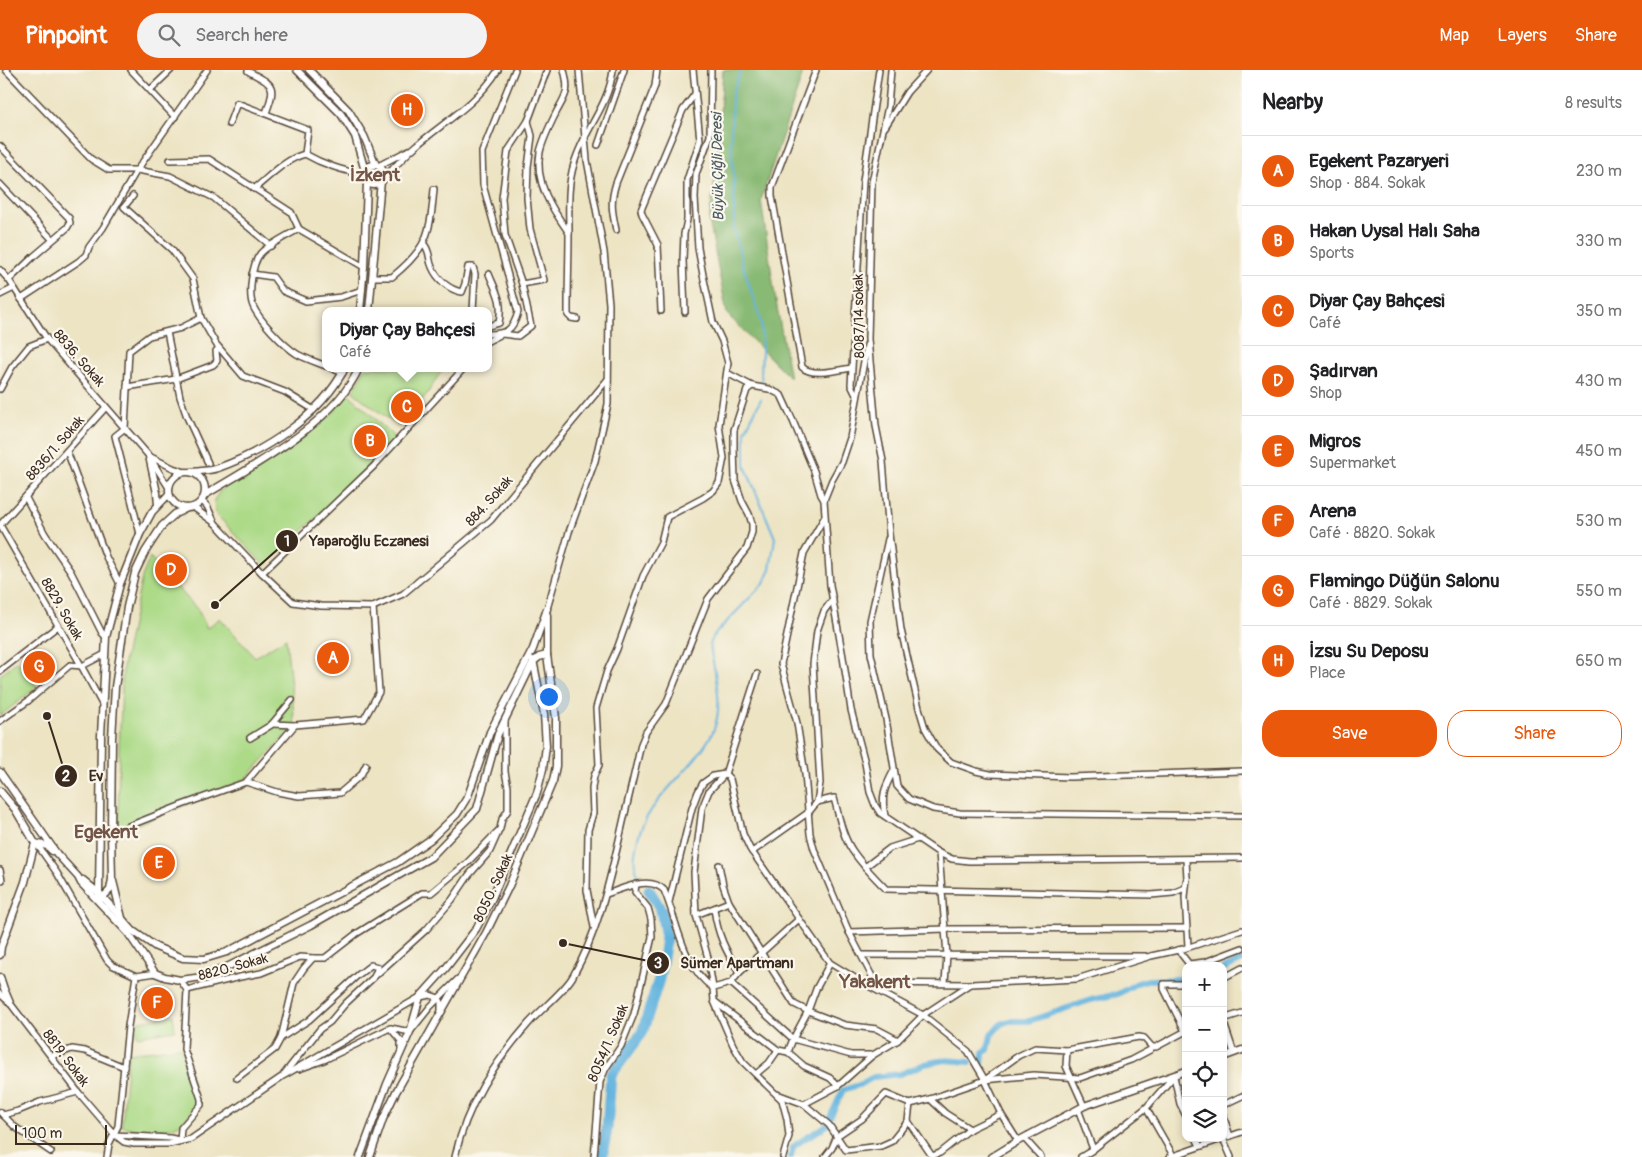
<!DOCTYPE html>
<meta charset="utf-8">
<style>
body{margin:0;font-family:Pangolin,sans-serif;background:#f2f2f2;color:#202124}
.controls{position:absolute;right:15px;bottom:15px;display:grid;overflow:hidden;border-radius:10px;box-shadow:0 2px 8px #0003}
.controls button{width:45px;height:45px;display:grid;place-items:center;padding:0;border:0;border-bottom:1px solid #e0e0e0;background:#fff;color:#202124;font:25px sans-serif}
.scale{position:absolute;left:15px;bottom:12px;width:92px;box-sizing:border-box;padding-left:5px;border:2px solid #3b2a1e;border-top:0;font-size:14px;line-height:18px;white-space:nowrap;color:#3b2a1e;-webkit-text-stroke:4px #fbf7ec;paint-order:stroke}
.you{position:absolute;left:548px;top:626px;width:18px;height:18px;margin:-12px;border:4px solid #fff;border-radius:50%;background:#1a73e8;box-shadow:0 0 0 8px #1a73e833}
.badge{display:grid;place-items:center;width:32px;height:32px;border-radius:50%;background:#ea580c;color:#fff;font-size:16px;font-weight:700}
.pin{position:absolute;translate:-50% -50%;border:2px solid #fff;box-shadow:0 1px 5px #0006}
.popup{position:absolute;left:322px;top:237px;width:170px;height:65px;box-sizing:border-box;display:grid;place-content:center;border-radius:10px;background:#fff;filter:drop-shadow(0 1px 4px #0005);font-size:16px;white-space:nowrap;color:#757577}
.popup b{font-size:19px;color:#202124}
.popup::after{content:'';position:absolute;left:50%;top:100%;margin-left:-10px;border:10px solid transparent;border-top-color:#fff}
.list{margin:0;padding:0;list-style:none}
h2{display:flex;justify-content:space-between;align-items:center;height:65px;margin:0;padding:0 20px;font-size:21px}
h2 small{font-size:16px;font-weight:400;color:#757577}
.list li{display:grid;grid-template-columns:32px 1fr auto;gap:15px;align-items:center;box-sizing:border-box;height:70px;padding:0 20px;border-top:1px solid #e0e0e0}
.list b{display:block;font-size:19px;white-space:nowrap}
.list p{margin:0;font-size:16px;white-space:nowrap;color:#757577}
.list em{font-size:16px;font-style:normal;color:#757577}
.actions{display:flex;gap:10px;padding:15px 20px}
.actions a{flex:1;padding:11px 0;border:1px solid #ea580c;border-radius:20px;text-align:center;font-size:18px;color:#ea580c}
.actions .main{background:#ea580c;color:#fff}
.icon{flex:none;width:28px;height:28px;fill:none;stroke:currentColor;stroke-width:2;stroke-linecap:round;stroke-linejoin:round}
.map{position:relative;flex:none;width:1242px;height:1087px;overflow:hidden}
header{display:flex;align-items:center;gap:30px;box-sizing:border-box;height:70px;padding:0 25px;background:#ea580c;color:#fff}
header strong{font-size:24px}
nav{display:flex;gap:28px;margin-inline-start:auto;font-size:18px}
.search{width:350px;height:45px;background:#f2f2f2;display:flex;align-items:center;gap:12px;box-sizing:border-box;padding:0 18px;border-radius:28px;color:#757577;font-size:19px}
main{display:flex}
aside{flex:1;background:#fff}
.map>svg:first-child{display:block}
.green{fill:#acda87;stroke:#748252}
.forest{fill:#89ba74;stroke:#627249}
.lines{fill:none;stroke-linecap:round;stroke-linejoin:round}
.stream{stroke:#64b4df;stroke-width:2}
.canal{stroke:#64b4df;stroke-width:6}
.river{stroke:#64b4df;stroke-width:11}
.minor-casing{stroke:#564637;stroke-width:8}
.tertiary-casing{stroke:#564637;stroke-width:9}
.minor{stroke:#fff;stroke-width:5}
.tertiary{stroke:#fff;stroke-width:6}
.labels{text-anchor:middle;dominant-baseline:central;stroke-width:4.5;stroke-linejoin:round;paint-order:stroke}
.street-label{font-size:14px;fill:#3b2a1e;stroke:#fbf7ec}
.water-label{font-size:15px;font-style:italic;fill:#495a62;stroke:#fbf7ec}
.district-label{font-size:19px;font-weight:bold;fill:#735548;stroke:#fbf7ec}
.leader{fill:none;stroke:#3b2a1e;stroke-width:2}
.callout-dot{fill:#3b2a1e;stroke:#fbf7ec;stroke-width:2}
.mark-label{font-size:15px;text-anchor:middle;font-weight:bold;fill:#fff}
.callout-label{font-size:15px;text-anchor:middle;font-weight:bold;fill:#3b2a1e;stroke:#fbf7ec;stroke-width:4.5;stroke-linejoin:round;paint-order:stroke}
</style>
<header>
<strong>Pinpoint</strong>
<div class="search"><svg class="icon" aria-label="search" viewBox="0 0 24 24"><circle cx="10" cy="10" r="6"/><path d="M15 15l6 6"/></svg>Search here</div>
<nav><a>Map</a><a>Layers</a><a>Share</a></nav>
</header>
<main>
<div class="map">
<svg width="1242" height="1087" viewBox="0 0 1242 1087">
<rect width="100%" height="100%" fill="#fbf7ec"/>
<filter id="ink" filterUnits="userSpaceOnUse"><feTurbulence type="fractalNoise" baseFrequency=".02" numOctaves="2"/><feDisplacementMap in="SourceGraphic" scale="10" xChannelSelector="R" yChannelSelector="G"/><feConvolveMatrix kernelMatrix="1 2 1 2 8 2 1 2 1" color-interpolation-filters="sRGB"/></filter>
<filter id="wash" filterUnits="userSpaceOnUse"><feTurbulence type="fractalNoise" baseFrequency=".0096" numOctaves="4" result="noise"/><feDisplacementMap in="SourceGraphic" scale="20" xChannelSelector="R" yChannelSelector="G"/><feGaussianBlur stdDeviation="1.12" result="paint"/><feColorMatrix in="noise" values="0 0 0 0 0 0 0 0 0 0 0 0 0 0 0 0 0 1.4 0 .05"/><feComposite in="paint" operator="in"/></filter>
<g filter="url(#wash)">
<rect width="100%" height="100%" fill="#ede4c4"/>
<!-- green -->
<g class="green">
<path d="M365,298H443L427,324L399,357L353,322Z"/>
<path d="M348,323L392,365L395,370L355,411L265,496L215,443L214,430L220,421L301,369L333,343Z"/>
<path d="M150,487L198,540L207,558L220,548L255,587L286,568L295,655L242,713L118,762L119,679L123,597L142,507Z"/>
<path d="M17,591L37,617L0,646V605Z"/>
<path d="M173,945L175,960L137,966L136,952Z"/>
<path d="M182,977L198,1033L183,1052L171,1058L142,1061L122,1056L128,983Z"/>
</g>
<!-- forest -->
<path class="forest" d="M723,0H804L761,130L775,226L790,308L727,244L709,150L716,101Z"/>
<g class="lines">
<!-- stream -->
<g class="stream">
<path d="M741,0L732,25L731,74L734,110V159L743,196L761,252L762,281L761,305L762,312"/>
<path d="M638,805C633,792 634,786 637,772C645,736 676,713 698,685C704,677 711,668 714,659C724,632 714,602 710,575L713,566L764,513L770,499L775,468L745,396V361L761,329"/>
</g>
<!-- canal -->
<g class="canal">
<path d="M1223,899L1242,890"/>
<path d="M982,993L983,982L988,980L991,965L1001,954L1009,951H1029L1091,930L1118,924L1137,913L1147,910L1186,909"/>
<path d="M828,1052L843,1020L859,1015L874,1007L900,1004L925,994L944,990L970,992"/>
<path d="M791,1087L793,1077C804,1068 816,1063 827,1055"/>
</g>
<!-- river -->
<path class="river" d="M602,1087L607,1059L611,1005L642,963L659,909L664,882L666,867L661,840L649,820"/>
</g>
</g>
<g filter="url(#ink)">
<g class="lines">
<!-- minor casing -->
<g class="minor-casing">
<g id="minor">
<path d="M6,0L91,89L109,100H137L170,106L214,128L271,176"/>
<path d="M131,0L175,47"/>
<path d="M564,0C570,22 566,24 556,43C550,55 543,69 540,82C534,112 552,139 569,163"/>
<path d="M816,0L772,117V126L802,297C811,307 839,300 851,298"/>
<path d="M891,0L888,36L872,112L868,269L876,356L883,391L889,464L901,560L919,638L925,658L937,679L951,692L976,701L990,704L1070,707L1242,701"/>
<path d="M248,1C273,15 277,14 266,43"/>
<path d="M150,20L171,0"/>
<path d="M229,54L237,33L308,60L305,84"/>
<path d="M885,57L907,22L927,0"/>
<path d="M598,75L624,0"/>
<path d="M0,76L69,148L70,153L67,158L33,187L9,210"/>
<path d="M170,90L209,89L291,142L299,159L364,197"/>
<path d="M378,96L409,80"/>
<path d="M383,109C394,98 404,86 416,76C444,52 478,33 498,0"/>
<path d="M0,114L52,169"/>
<path d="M254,119C269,107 285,89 305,84C324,95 342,100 364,105"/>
<path d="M133,126L124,137L172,180L193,209L201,248L216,274L243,306L285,322L314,340"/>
<path d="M299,159C290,164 265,177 260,184C252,194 248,224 253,236C259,250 284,276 297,284C306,289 316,292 326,296"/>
<path d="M616,160C612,141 610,132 616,113L655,16L657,0"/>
<path d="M424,174C431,183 428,188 432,197C437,209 449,220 462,222L465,214L468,197H473L475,204L473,241"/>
<path d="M0,200L9,210L47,269L149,386"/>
<path d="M252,204L273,207L283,221L306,231L341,227L362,220"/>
<path d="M373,207H392C428,178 430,164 434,119"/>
<path d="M522,214L544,210L530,159L527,128L528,97L532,66L528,51"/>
<path d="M0,225L14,218"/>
<path d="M21,229L79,191L86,185L89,177L103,158L137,100L207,0"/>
<path d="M661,241L658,175L642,144L641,140L683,40L695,24"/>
<path d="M685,242L683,190L684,164L687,150V110L700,70L693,0"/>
<path d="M577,249L571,248L568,245V238C568,213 569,188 569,162C569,139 567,117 574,94C583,61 609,36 613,0"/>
<path d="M488,256L499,253C503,230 497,224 489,204"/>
<path d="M167,262L180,327L187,347L208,393"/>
<path d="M488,264C507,264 513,260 518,242L483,115L482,82L515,0"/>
<path d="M488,271L502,264L518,266L531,256L522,214L505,165L502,128L508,81L528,51L547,0"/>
<path d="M867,275L850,368L842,392L832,410L824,430L830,515L843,587L851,640L865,693L870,722L875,735L880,743L939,783L952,789L969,791L1242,788"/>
<path d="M331,298L343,303"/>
<path d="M727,303L752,316"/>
<path d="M127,317L176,309L213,295L217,291L216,281L219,278"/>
<path d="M0,319L12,297L29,276L47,269"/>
<path d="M857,327L851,315L863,111L879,0"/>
<path d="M67,381L106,487L120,514"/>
<path d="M169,418L149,386L173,398L185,402"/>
<path d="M26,428L45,464L71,502L102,563L106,567"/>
<path d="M202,431L207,436L215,453L262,503L293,532L321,536L373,537L403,524L491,450L608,309"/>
<path d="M193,437L215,453"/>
<path d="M824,448L804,483L781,594L797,653L805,704L810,764L814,779L849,862L875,912"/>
<path d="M0,455L77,588L102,634"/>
<path d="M0,455L106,337"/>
<path d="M140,464L115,366L125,358L129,281L149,266L181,258L201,248"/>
<path d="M888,469L870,551L871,584L886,649L897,716L909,729L933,739L960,743L1242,746"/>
<path d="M262,503L374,396L464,298"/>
<path d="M547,539L569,462L595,391L608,334L609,234L604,182L587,90L579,0"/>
<path d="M0,601L58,556"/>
<path d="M757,604L725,704L709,721L702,738L694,802L696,845L708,888L713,918L731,913L739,903L799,849"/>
<path d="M0,651L28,631L70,595L82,596L105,584"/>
<path d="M272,654L295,655"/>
<path d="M250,668L271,655L292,630"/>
<path d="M246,712L295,655L364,649L379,622L373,537"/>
<path d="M817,732L820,713L813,594L817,561L824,541L833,529"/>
<path d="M885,746C881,725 884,719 894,700"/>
<path d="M111,763L182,735L246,712L277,722L299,726L340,723L361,705L366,695"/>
<path d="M36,773L57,803L107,890L112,895L136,906"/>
<path d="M752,782L809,742L817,732L834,728C839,746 842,765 852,780C862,795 874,807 886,819L1151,825L1173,823L1185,818L1187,808"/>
<path d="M939,783L947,885L945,913"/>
<path d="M1186,790L1187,808L1185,827L1188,876"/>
<path d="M719,795L723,815L729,832L794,934L808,941L845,955L877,959L898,970"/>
<path d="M865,797L890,778L918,769"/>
<path d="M0,800L2,810"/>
<path d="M606,824C623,819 649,805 664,820C678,853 682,896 713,918L714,931L733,975L743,992L782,1030L787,1049L789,1066L783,1087"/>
<path d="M669,832L692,738L698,722L703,713L713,706L725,704L730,709L743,764L750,779L830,893L863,913L971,914L1077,909L1151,886L1183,879L1242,860"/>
<path d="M714,839C718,866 725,879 739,903"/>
<path d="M696,845L729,832"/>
<path d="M594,857L587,820L588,760L593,743L592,718L594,706L599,695L596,638L607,601L617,579L643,506L661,472L667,447L703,428L713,421L719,413L724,388L719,355L728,293L722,271L713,252L703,205L698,178L695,128L696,104L710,66L711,0"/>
<path d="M849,862L946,859L1186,858"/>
<path d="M1178,880L1189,894L1205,892L1242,878"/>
<path d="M862,885L1145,886"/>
<path d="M376,905L426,860L452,830L469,805L490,781L498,763"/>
<path d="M1223,908L1242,898"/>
<path d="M180,910L187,920L184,979L201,1029V1035L181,1058L180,1071"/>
<path d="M731,913L793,969L851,985H873"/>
<path d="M865,914L923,945L968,981L985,1010L1001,1044L1018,1071"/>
<path d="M187,920L240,907L261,903L300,887L313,888"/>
<path d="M0,924L10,933L78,1022L115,1065L124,1072L134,1074H169L191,1069L283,1006L420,927L430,925L439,928L441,932V942"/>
<path d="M714,931L778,980L788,982L804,996L830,1008L838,1016"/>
<path d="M1223,949L1242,943"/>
<path d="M1223,950L1234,983"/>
<path d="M391,958L410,962L430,937L458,909"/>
<path d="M1185,961L1164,919V914H1186"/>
<path d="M281,968L309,950L358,905L371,895L378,897L374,907L345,934L330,952L320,959L284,1004"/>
<path d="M1067,980L1066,996L1084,1036"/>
<path d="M788,982L793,969L808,941L816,919L830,893"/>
<path d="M52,986L72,979L85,981L124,997"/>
<path d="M299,999L324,990L390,958L401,971V981"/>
<path d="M756,1004L769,993L778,980"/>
<path d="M1174,1006L1180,1034L1186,1046"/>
<path d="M237,1008L275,979L281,968L294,913L304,898L313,888H325L356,864L422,823H431L467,793L500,759L502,749L508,740V717L505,702V650"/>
<path d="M985,1010L1018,986L1035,978L1067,980L1139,967L1144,968L1152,977"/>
<path d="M777,1024L804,1034L838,1016L873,985L898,970L923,945L970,914"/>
<path d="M930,1029L945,1043L970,1059"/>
<path d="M804,1034L829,1055L846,1080L881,1076L892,1071L908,1051L910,1034L930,1029L985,1010L1034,1005L1080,1008L1131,990L1150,980L1152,977H1156L1186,961"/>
<path d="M1223,1035L1242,1026"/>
<path d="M1146,1038L1174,1087"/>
<path d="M1078,1039L1093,1079"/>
<path d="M0,1042L15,1057L51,1082"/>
<path d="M3,1045L18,1041L40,1032L78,1022"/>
<path d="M1223,1045L1230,1066"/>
<path d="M908,1051L932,1086L940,1083L970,1059L1001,1044"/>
<path d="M115,1065L170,1068L179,1070"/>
<path d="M1024,1068L1041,1087"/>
<path d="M1196,1068L1200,1076"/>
<path d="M1223,1068L1231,1087"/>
<path d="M107,1087L109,1074L118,1056L128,956L136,906L155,903"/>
<path d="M455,1087C466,1035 495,992 529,953C541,939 565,921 573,906C597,864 608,817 619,770C626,738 634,706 641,674L646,662L666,634L708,529L747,478L752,462V454L749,444L742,431L735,410L734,378V360L747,320L752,316L769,319L781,325L793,351L814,401L821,425L824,430"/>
<path d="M594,1087L600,1012L606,998L621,976L634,944L652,867L651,849L648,838L635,822L636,814"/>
<path d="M825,1087L832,1078L837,1066L862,1049L886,1024L910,1034"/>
<path d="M1081,1087L1091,1081L1146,1038L1174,1006"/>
<path d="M1170,1087L1242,1062"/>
</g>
</g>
<!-- tertiary casing -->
<g class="tertiary-casing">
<g id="tertiary">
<path d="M297,0L341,44L355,66L365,101"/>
<path d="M309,0L349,41L364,66L376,95"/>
<circle cx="374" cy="105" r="10"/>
<path d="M360,241L364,197L367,112"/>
<path d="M369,241L381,111"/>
<path d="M149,386L157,423L158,435"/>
<circle cx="187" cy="420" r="18"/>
<path d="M191,402C200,401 209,401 218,398C266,381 321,345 345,298"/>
<path d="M205,425C254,395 335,353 359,298"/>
<path d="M0,702L57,784L78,807L81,813L128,863L155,903L165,907L180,910L203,907L227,897L311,855L431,787L477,739L498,664L533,592L539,587L547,585"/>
<path d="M0,721L15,739L35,773L47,776L52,781"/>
<path d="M83,810L100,824L133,861L156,877L183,888L204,889L227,882L398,792L431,769L457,744L468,726L490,662L533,579L547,539"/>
<path d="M113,811L122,848"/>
<path d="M99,825L101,666L106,567L120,514L140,464L152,442L169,424"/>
<path d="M100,830L110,820L112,809L111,763L112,668L115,617L127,537L135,503L145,482L162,456L175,444L187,438"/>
<path d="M0,885L1,877L25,812L35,773"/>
<path d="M0,907L4,919L10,933"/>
<path d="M1223,987L1242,980"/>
<path d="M360,1087L387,1014L410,962L420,927L446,898L476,859L492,828L537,723L543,699L546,676L544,644L533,590"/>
<path d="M370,1087L383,1049L396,1022L486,863L509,816L553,711L556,696V648L547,585V545"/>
<path d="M992,1087L1018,1071L1084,1036L1186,1001"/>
</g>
</g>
<!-- minor -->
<use href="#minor" class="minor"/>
<!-- tertiary -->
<use href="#tertiary" class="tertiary"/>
</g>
</g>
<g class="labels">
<!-- street labels -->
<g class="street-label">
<text transform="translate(859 246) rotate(-91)">8087/14 sokak</text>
<text transform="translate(79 288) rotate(49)">8836. Sokak</text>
<text transform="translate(55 378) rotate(-49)">8836/1. Sokak</text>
<text transform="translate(489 431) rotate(-48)">884. Sokak</text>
<text transform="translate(62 539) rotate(60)">8829. Sokak</text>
<text transform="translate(493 818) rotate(-65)">8050. Sokak</text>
<text transform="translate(233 897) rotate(-15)">8820. Sokak</text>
<text transform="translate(608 973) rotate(-67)">8054/1. Sokak</text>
<text transform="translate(66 988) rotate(53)">8819. Sokak</text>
</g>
<!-- water labels -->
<g class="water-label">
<text transform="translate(718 97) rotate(-91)">Büyük Çiğli Deresi</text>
</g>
<!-- district labels -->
<g class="district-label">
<text x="375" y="105">İzkent</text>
<text x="106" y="762">Egekent</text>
<text x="875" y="912">Yakakent</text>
</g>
</g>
<!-- callouts -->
<path class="leader" d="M215 535L287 471M47 646L66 706M563 873L658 893"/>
<g class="callout-dot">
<circle cx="215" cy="535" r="5"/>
<circle cx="47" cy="646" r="5"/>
<circle cx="563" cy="873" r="5"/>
<circle cx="287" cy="471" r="12"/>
<circle cx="66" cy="706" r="12"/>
<circle cx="658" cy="893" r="12"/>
</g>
<g class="mark-label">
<text x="287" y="476">1</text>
<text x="66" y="711">2</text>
<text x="658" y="898">3</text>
</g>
<g class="callout-label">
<text x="369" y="476">Yaparoğlu Eczanesi</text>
<text x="96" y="711">Ev</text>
<text x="737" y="898">Sümer Apartmanı</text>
</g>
</svg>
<div class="controls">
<button>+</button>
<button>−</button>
<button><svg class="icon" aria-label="locate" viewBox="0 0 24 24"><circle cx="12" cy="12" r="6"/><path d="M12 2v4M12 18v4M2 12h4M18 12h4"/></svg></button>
<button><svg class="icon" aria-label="layers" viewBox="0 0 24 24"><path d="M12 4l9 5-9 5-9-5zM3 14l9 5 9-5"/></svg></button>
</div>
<div class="scale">100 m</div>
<div class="you"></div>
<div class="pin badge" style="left:333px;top:588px">A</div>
<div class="pin badge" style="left:370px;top:371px">B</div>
<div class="pin badge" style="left:407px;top:337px">C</div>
<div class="popup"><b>Diyar Çay Bahçesi</b>Café</div>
<div class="pin badge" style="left:171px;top:500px">D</div>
<div class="pin badge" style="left:159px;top:793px">E</div>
<div class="pin badge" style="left:157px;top:933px">F</div>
<div class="pin badge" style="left:39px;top:597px">G</div>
<div class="pin badge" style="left:407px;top:40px">H</div>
</div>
<aside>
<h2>Nearby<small>8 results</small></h2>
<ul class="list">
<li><span class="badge">A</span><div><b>Egekent Pazaryeri</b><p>Shop · 884. Sokak</p></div><em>230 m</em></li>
<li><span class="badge">B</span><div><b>Hakan Uysal Halı Saha</b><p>Sports</p></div><em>330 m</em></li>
<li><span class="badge">C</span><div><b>Diyar Çay Bahçesi</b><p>Café</p></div><em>350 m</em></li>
<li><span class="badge">D</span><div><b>Şadırvan</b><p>Shop</p></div><em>430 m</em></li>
<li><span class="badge">E</span><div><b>Migros</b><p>Supermarket</p></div><em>450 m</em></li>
<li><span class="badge">F</span><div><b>Arena</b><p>Café · 8820. Sokak</p></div><em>530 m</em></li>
<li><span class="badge">G</span><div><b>Flamingo Düğün Salonu</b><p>Café · 8829. Sokak</p></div><em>550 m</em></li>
<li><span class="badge">H</span><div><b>İzsu Su Deposu</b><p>Place</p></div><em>650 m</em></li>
</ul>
<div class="actions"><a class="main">Save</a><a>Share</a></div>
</aside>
</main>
